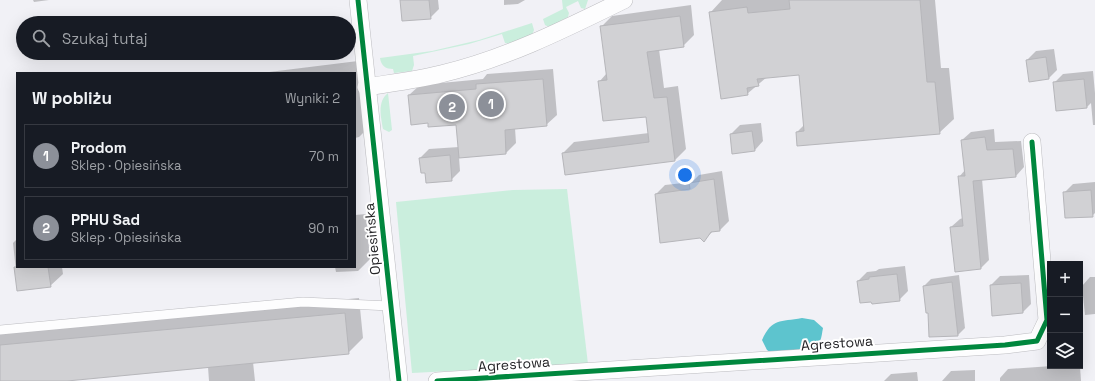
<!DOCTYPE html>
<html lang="pl">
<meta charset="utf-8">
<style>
body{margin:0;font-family:"Space Grotesk",sans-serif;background:#20242c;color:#f1f3f6}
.controls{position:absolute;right:12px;bottom:12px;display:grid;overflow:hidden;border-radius:0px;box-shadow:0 4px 16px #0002}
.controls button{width:36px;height:36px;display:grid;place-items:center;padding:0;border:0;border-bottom:1px solid #363941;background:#171b24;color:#f1f3f6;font:20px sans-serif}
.you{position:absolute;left:685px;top:175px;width:14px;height:14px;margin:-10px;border:3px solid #fff;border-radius:50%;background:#1a73e8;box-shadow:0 0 0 6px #1a73e833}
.badge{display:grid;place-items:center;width:26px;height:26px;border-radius:50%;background:#8c9099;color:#fff;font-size:13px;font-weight:700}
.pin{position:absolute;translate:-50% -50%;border:2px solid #fff;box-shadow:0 1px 4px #0006}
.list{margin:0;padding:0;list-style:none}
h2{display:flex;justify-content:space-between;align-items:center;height:52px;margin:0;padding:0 16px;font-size:17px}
h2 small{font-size:13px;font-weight:400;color:#9ea1a6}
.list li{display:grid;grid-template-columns:26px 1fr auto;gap:12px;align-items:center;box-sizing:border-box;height:64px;margin:0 8px 8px;padding:0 8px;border:1px solid #363941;border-radius:0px}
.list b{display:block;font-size:15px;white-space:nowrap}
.list p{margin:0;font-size:13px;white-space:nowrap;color:#9ea1a6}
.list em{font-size:13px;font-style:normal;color:#9ea1a6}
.icon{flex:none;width:22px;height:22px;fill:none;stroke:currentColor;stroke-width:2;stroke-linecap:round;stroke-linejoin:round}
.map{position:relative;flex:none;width:1095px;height:381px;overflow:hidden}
.search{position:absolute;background:#171b24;box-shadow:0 4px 16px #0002;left:16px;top:16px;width:340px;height:44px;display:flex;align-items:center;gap:10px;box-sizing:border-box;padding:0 14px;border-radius:22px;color:#9ea1a6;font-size:15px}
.panel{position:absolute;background:#171b24;box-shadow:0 4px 16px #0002;left:16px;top:72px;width:340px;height:196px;border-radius:0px}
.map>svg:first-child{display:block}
.green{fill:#caeedd}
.water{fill:#5dc4ce}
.shadow{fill:#0003}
.building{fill:#d1d1d4;stroke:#b6b6ba}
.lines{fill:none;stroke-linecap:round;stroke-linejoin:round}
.service-casing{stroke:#bcbcc0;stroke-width:10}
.minor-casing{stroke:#bcbcc0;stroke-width:18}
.service{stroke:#fdfdfe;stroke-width:9}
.minor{stroke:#fdfdfe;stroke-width:17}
.cycleway-casing{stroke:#fff;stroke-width:8}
.cycleway{stroke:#00873e;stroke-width:5}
.labels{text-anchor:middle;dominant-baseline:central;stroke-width:4;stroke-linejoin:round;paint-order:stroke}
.street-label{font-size:14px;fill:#252528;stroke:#fff}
</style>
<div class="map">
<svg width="1095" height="381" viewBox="0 0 1095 381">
<rect width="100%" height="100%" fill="#f1f1f6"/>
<!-- green -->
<g class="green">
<path d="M562,0H588L585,9L581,8L578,1L566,7L569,13L568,17L549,27L545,25L543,19L563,9Z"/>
<path d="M532,23L534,30L532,35L511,44L505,43L502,34L469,44L413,56L414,65L412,71L394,73L393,69C386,69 381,66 380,58L432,51L479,40Z"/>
<path d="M388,93L392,130L389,132L383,129C381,116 377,102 388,93Z"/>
<path d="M567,189L588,364L412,373L396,202L513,190Z"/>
</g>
<!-- water -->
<path class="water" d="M802,318L814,320L823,328C822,332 822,337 820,341C814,356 784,352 770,352L767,350L762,340C772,318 780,322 802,318Z"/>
<!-- shadow -->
<g class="shadow">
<path d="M33,0H49L34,2Z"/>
<path d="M401,0H438L439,9L430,18Z"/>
<path d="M504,0H525L518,4L504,5Z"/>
<path d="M722,0H935L941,68H949L954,119L939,133L797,132L804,125L800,74L767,77L747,94L710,13Z"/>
<path d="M691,5L694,35L683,46L659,49L664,88L678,86L686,149L675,160L563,153L574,142L649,133L647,116L599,82L607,73L601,27L612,16Z"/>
<path d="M1054,49L1057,70L1049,78L1027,60L1036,51Z"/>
<path d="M366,60L373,123L359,137L355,138V73H261Z"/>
<path d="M553,69L557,115L546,125L515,128L516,143L506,153L459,157L460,171L451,180L426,172L420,158L429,149L459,147L457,124L429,122L409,95L420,85L483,79L487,74Z"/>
<path d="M1093,71L1095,93V125H1093L1091,103L1087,107L1054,83L1063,74Z"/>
<path d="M761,123L763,141L755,150L731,134L740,125Z"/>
<path d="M994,129L995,142L1021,141L1024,167L1016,176L982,179L989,260L981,268L951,227L960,219L963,218L959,177L965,170L962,140L971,132Z"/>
<path d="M722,171L729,221L720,230L713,231L704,240L701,237L661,242L656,194L665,185L692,182L699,175Z"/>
<path d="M1095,182V213L1092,216L1064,193L1073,184Z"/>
<path d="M366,214L370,259L358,271L336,272L335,267H355V215Z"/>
<path d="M17,239V267H62L63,274L50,286L18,290L13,243Z"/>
<path d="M905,266L908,291L899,300L858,281L867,272L876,271L879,269Z"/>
<path d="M959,275L965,328L958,335L929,312L924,286L931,279Z"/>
<path d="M1029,275L1031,304L1023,312L991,285L1000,276Z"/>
<path d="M1090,277H1095V314L1085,315L1082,286Z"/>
<path d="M359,298L363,338L348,353L253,362L255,381H209L208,367L56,381H0V332Z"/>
<path d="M1052,366H1080L1081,381H1000V378L1008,369Z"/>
<path d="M975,370V381H942L951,371Z"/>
<path d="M917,372L918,381H884L891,374Z"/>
</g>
<!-- building -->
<g class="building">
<path d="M400,0H429L431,19L402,21Z"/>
<path d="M789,0H920L927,82H935L940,134L797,146L796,132L804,131L799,75L757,79L759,86L747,88L748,95L721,99L709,12L747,7L748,13L790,9Z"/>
<path d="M680,16L684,47L647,52L654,98L667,97L675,161L565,175L562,153L649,142L646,117L603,121L598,81L607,80L600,26Z"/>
<path d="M1046,57L1049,79L1029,82L1026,60Z"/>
<path d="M543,79L547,126L505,130L506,154L459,158L456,125L428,127V123L411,125L408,95L476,89V84Z"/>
<path d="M1084,79L1087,108L1056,111L1053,82Z"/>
<path d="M752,131L755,151L732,154L730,134Z"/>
<path d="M985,137L987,150L1013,149L1016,177L973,181L981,269L955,272L950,227L963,226L958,176H965L961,140Z"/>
<path d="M450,155L452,181L426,183L425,173H421L419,158Z"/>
<path d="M714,179L720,231L711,232L704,242L700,238L660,243L655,194L690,189L689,183Z"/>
<path d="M1091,190L1093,217L1065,218L1063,192Z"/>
<path d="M14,267H48L51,287L17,291Z"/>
<path d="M897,274L900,301L872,304L871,302L860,303L857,281L869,279V277Z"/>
<path d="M952,282L958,336L929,337L928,313H926L923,286Z"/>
<path d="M1021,283L1023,313L992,316L990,285Z"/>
<path d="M345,313L349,354L67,381H0V345Z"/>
</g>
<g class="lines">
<!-- service casing -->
<g class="service-casing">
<path id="service" d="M0,330L303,302L390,306"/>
</g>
<!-- minor casing -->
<g class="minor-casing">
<g id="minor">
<path d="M358,0L399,381"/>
<path d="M366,87C391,83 417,80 441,74C505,59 565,29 624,0"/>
<path d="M437,381L1005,345L1037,341L1047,320L1032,142"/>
</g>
</g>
<!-- service -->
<use href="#service" class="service"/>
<!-- minor -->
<use href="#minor" class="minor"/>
<!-- cycleway casing -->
<g class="cycleway-casing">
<g id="cycleway">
<path d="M358,0L399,381"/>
<path d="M437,381L1005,345L1037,341L1047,320L1032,142"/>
</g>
</g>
<!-- cycleway -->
<use href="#cycleway" class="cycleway"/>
</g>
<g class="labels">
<!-- street labels -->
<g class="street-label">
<text transform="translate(372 239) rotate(-95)">Opiesińska</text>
<text transform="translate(837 343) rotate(-4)">Agrestowa</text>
<text transform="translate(514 364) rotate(-4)">Agrestowa</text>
</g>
</g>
</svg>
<div class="controls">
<button>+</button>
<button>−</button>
<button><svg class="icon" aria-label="layers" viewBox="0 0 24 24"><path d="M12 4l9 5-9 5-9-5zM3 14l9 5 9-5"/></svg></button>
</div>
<div class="you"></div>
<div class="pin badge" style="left:491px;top:104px">1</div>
<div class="pin badge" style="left:452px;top:107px">2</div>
<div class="search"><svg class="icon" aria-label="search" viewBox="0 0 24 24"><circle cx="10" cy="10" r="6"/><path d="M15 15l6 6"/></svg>Szukaj tutaj</div>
<section class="panel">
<h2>W pobliżu<small>Wyniki: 2</small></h2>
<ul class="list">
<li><span class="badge">1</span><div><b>Prodom</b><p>Sklep · Opiesińska</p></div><em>70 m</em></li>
<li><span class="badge">2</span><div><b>PPHU Sad</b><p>Sklep · Opiesińska</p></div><em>90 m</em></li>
</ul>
</section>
</div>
